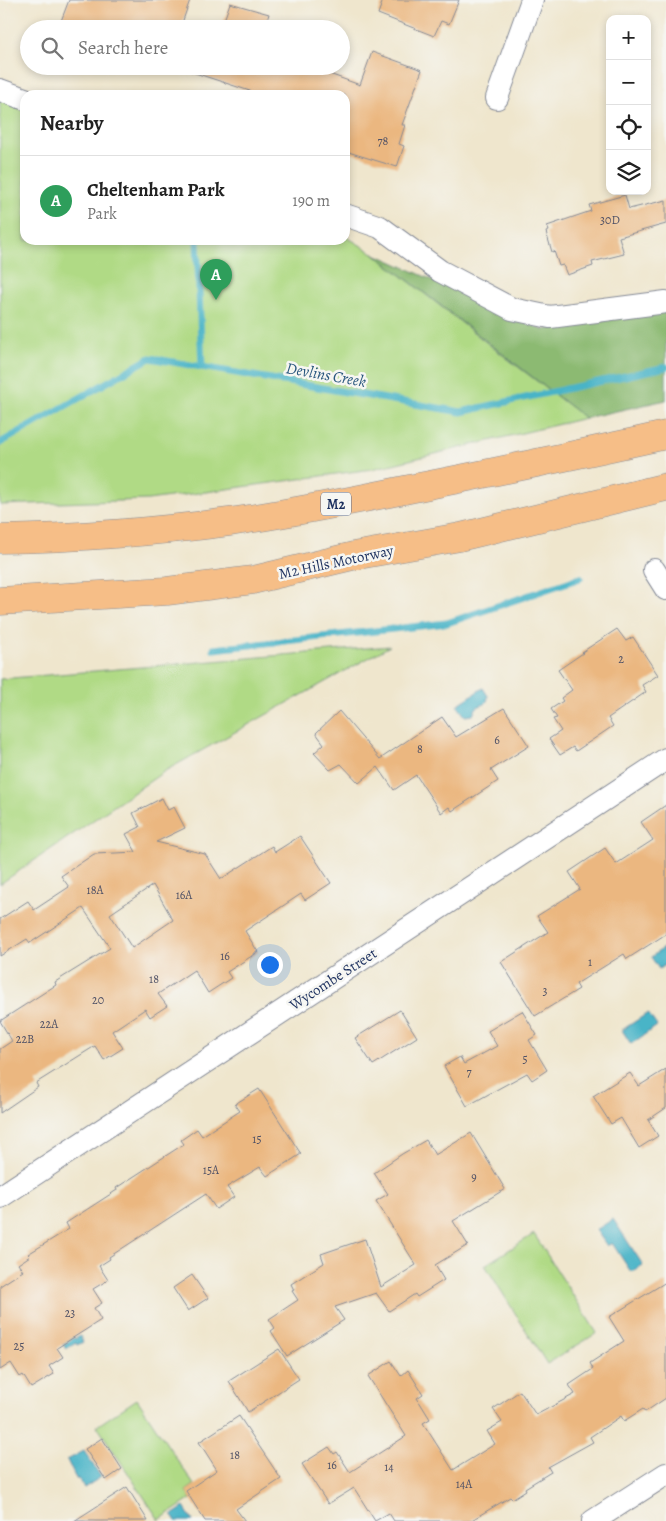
<!DOCTYPE html>
<meta charset="utf-8">
<style>
body{margin:0;font-family:Alegreya,serif;background:#f2f2f2;color:#222}
.controls{position:absolute;right:15px;top:15px;display:grid;overflow:hidden;border-radius:10px;box-shadow:0 2px 8px #0003}
.controls button{width:45px;height:45px;display:grid;place-items:center;padding:0;border:0;border-bottom:1px solid #e0e0e0;background:#fff;color:#222;font:25px sans-serif}
.you{position:absolute;left:269px;top:964px;width:18px;height:18px;margin:-12px;border:4px solid #fff;border-radius:50%;background:#1a73e8;box-shadow:0 0 0 8px #1a73e833}
.badge{display:grid;place-items:center;width:32px;height:32px;border-radius:50%;background:#c8321e;color:#fff;font-size:16px;font-weight:700}
.pin{position:absolute;translate:-50% -41px;filter:drop-shadow(0 1px 2px #0008)}
.pin::after{content:'';position:absolute;top:26px;width:18px;height:15px;background:inherit;clip-path:polygon(0 0,100% 0,50% 100%)}
.list{margin:0;padding:0;list-style:none}
h2{display:flex;justify-content:space-between;align-items:center;height:65px;margin:0;padding:0 20px;font-size:21px}
h2 small{font-size:16px;font-weight:400;color:#767676}
.list li{display:grid;grid-template-columns:32px 1fr auto;gap:15px;align-items:center;box-sizing:border-box;height:90px;padding:0 20px;border-top:1px solid #e0e0e0}
.list b{display:block;font-size:19px;white-space:nowrap}
.list p{margin:0;font-size:16px;white-space:nowrap;color:#767676}
.list em{font-size:16px;font-style:normal;color:#767676}
.icon{flex:none;width:28px;height:28px;fill:none;stroke:currentColor;stroke-width:2;stroke-linecap:round;stroke-linejoin:round}
.map{position:relative;flex:none;width:666px;height:1521px;overflow:hidden}
.search{position:absolute;background:#fff;box-shadow:0 2px 8px #0003;left:20px;top:20px;width:330px;height:55px;display:flex;align-items:center;gap:12px;box-sizing:border-box;padding:0 18px;border-radius:28px;color:#767676;font-size:19px}
.panel{position:absolute;background:#fff;box-shadow:0 2px 8px #0003;left:20px;top:90px;width:330px;height:155px;border-radius:15px}
.map>svg:first-child{display:block}
.green{fill:#b0da85;stroke:#668472}
.forest{fill:#8cba72;stroke:#547468}
.water{fill:#49b4c7;stroke:#327292}
.lines{fill:none;stroke-linecap:round;stroke-linejoin:round}
.stream{stroke:#49b4c7;stroke-width:7}
.building{fill:#ebb780;fill-rule:evenodd}
.minor-casing{stroke:#858a96;stroke-width:24}
.highway-casing{stroke:#858a96;stroke-width:29}
.minor{stroke:#fff;stroke-width:22}
.highway{stroke:#f6be87;stroke-width:28}
.labels{text-anchor:middle;dominant-baseline:central;stroke-width:5;stroke-linejoin:round;paint-order:stroke}
.number-label{font-size:12px;fill:#4f5166}
.shield{fill:#f6f6f2;stroke:#5d6b8a;stroke-width:1}
.shield-label{font-size:14px;font-weight:bold;fill:#1b2f5e}
.street-label{font-size:15px;fill:#1b2f5e;stroke:#f6f6f2}
.water-label{font-size:16px;font-style:italic;fill:#29577e;stroke:#f6f6f2}
</style>
<div class="map">
<svg width="666" height="1521" viewBox="0 0 666 1521">
<rect width="100%" height="100%" fill="#f6f6f2"/>
<filter id="ink" filterUnits="userSpaceOnUse"><feTurbulence type="fractalNoise" baseFrequency=".02" numOctaves="2"/><feDisplacementMap in="SourceGraphic" scale="10" xChannelSelector="R" yChannelSelector="G"/><feConvolveMatrix kernelMatrix="1 2 1 2 8 2 1 2 1" color-interpolation-filters="sRGB"/></filter>
<filter id="wash" filterUnits="userSpaceOnUse"><feTurbulence type="fractalNoise" baseFrequency=".0096" numOctaves="4" result="noise"/><feDisplacementMap in="SourceGraphic" scale="20" xChannelSelector="R" yChannelSelector="G"/><feGaussianBlur stdDeviation="1.12" result="paint"/><feColorMatrix in="noise" values="0 0 0 0 0 0 0 0 0 0 0 0 0 0 0 0 0 1.4 0 .05"/><feComposite in="paint" operator="in"/></filter>
<g filter="url(#wash)">
<rect width="100%" height="100%" fill="#efe6cd"/>
<!-- green -->
<g class="green">
<path d="M0,98L25,108V240H345V236L373,253L491,346L585,418L372,469L148,500L0,505Z"/>
<path d="M390,646L165,771L0,884V679Z"/>
<path d="M534,1234L597,1333L547,1364L485,1265Z"/>
<path d="M137,1399L194,1485L186,1491L191,1499L159,1520L97,1426Z"/>
</g>
<!-- forest -->
<path class="forest" d="M373,253L543,330L666,308V400L585,418Z"/>
<!-- water -->
<g class="water">
<path d="M483,688L488,696C488,705 482,704 476,708L473,715L465,716L457,705Z"/>
<path d="M666,946V964L659,969L651,957Z"/>
<path d="M648,1013L657,1026L631,1044L622,1030Z"/>
<path d="M613,1219L643,1265L631,1272L612,1243L607,1246L596,1230Z"/>
<path d="M60,1315L75,1339L80,1336L83,1342L77,1345L76,1343L66,1349L49,1322Z"/>
<path d="M84,1451L101,1477L84,1488L80,1480L75,1477L67,1460Z"/>
<path d="M184,1507L193,1521H176L172,1515Z"/>
</g>
<g class="lines">
<!-- stream -->
<g class="stream">
<path d="M197,240L202,367"/>
<path d="M0,443L150,358L461,412L666,367"/>
<path d="M214,649L447,623L580,578"/>
</g>
</g>
<g id="blocks">
<!-- building -->
<g class="building">
<path d="M69,0H190L180,29H58Z"/>
<path d="M383,0H459L449,24L441,21L434,36L378,14Z"/>
<path d="M230,3L269,14L264,29H221Z"/>
<path d="M372,52L422,70L402,125H405L399,144L404,146L397,167L345,151V95H262L186,70V66H307L360,85Z"/>
<path d="M625,195L629,209L666,200V224L619,237L624,254L592,262L593,266L567,275L563,265L559,266L554,251L552,252L546,232L549,231L547,226L591,211L589,205Z"/>
<path d="M617,629L626,641L633,637L658,675L642,685L646,692L608,718L613,726L576,751L573,747L560,755L549,739L561,731L553,719L557,718L551,709L563,701L561,698L572,690L558,670L583,653L582,652Z"/>
<path d="M504,708L529,746L491,770L498,781L452,811L449,807L441,813L416,775L394,790L378,767L359,783L341,764L330,770L314,753L324,744L316,733L339,711L380,759L442,717L456,737Z"/>
<path d="M162,798L168,810L174,807L185,828L156,842L205,854L221,879L272,846L275,852L300,836L331,883L305,900L301,894L245,931L258,952L227,972L231,978L208,993L194,970L158,994L167,1006L150,1017L145,1009L112,1031L123,1048L104,1060L95,1046L36,1083L38,1087L0,1113V1049L12,1041L0,1021L56,985L55,982L110,948L83,908L30,943L27,939L0,956V919L28,901L34,910L69,887L61,876L94,854L136,852L126,834L140,827L133,813ZM153,885L173,920L132,948L110,914Z"/>
<path d="M666,805V934L627,959L624,954L576,984L579,989L535,1016L501,962L548,932L537,916L580,889L569,872L605,848L616,864L653,840L641,822Z"/>
<path d="M400,1010L417,1037L373,1065L355,1038Z"/>
<path d="M522,1011L537,1035L529,1040L547,1070L532,1080L527,1073L467,1106L444,1066L460,1057L464,1064L497,1046L488,1031Z"/>
<path d="M666,1069V1108L648,1120L658,1136L639,1148L621,1118L611,1124L593,1096L630,1073L639,1086Z"/>
<path d="M259,1089L301,1154L267,1176L260,1167L227,1187L234,1197L216,1209L206,1194L109,1257L110,1259L99,1266L108,1280L93,1289L102,1303L94,1308L101,1320L57,1348L63,1357L49,1366L54,1374L31,1388L23,1375L20,1377L11,1363L0,1370V1286L23,1271L18,1264L30,1256L28,1254L69,1229L66,1223L117,1190L116,1188L184,1144L181,1140L197,1129L202,1136L240,1111L235,1104Z"/>
<path d="M471,1133L505,1189L453,1221L468,1245L435,1265L444,1280L417,1297L415,1294L389,1311L376,1293L335,1307L344,1320L287,1356L271,1331L275,1328L269,1319L298,1300L292,1291L294,1290L291,1284L324,1263L321,1254L365,1239L381,1287L416,1265L376,1201L388,1194L374,1173L402,1154L426,1140L435,1155Z"/>
<path d="M192,1275L208,1298L188,1311L173,1288Z"/>
<path d="M666,1282V1398L645,1412L643,1409L624,1421L621,1416L590,1437L593,1442L548,1467L551,1472L525,1488L526,1490L512,1499L510,1497L470,1521H394L389,1513L375,1521L354,1488L328,1504L302,1464L329,1447L334,1454L337,1452L350,1472L406,1436L368,1376L391,1361L401,1376L408,1370L423,1394L417,1398L430,1419L423,1423L453,1470L495,1444L487,1431L502,1422L493,1409L520,1391L536,1415L575,1394L569,1385L593,1369L590,1363L624,1341L609,1317Z"/>
<path d="M279,1349L299,1379L248,1412L229,1381Z"/>
<path d="M239,1416L281,1479L236,1509L245,1521H205L186,1491L217,1470L199,1442Z"/>
<path d="M102,1438L122,1469L106,1480L85,1449Z"/>
<path d="M127,1487L148,1521H74Z"/>
</g>
</g>
</g>
<g filter="url(#ink)">
<use href="#blocks" fill-opacity="0" stroke="#858a96" stroke-width="1"/>
<g class="lines">
<!-- minor casing -->
<g class="minor-casing">
<g id="minor">
<path d="M0,90L25,99"/>
<path d="M497,98L532,0"/>
<path d="M345,215L380,227L440,271L512,309L550,317L666,302"/>
<path d="M654,570L666,589"/>
<path d="M0,1197L666,759"/>
<path d="M593,1521L666,1474"/>
</g>
</g>
<!-- highway casing -->
<g class="highway-casing">
<g id="highway">
<path d="M0,539C77,538 153,532 229,522C293,513 356,500 419,487C501,471 584,453 666,435"/>
<path d="M0,601L167,591L253,580L353,556L460,537L666,487"/>
</g>
</g>
<!-- minor -->
<use href="#minor" class="minor"/>
<!-- highway -->
<use href="#highway" class="highway"/>
</g>
</g>
<g class="labels">
<!-- number labels -->
<g class="number-label">
<text x="383" y="141">78</text>
<text x="610" y="220">30D</text>
<text x="621" y="659">2</text>
<text x="497" y="740">6</text>
<text x="420" y="749">8</text>
<text x="95" y="890">18A</text>
<text x="184" y="895">16A</text>
<text x="225" y="956">16</text>
<text x="590" y="962">1</text>
<text x="154" y="979">18</text>
<text x="545" y="991">3</text>
<text x="98" y="1000">20</text>
<text x="49" y="1024">22A</text>
<text x="25" y="1039">22B</text>
<text x="525" y="1059">5</text>
<text x="469" y="1072">7</text>
<text x="257" y="1139">15</text>
<text x="211" y="1170">15A</text>
<text x="474" y="1177">9</text>
<text x="70" y="1313">23</text>
<text x="19" y="1346">25</text>
<text x="235" y="1455">18</text>
<text x="332" y="1465">16</text>
<text x="389" y="1467">14</text>
<text x="464" y="1484">14A</text>
</g>
<!-- shield labels -->
<rect class="shield" x="321" y="492.5" width="30" height="23" rx="4"/>
<g class="shield-label">
<text x="336" y="504">M2</text>
</g>
<!-- street labels -->
<g class="street-label">
<text transform="translate(336 562) rotate(-12)">M2 Hills Motorway</text>
<text transform="translate(333 979) rotate(-33)">Wycombe Street</text>
</g>
<!-- water labels -->
<g class="water-label">
<text transform="translate(326 375) rotate(10)">Devlins Creek</text>
</g>
</g>
</svg>
<div class="controls">
<button>+</button>
<button>−</button>
<button><svg class="icon" aria-label="locate" viewBox="0 0 24 24"><circle cx="12" cy="12" r="6"/><path d="M12 2v4M12 18v4M2 12h4M18 12h4"/></svg></button>
<button><svg class="icon" aria-label="layers" viewBox="0 0 24 24"><path d="M12 4l9 5-9 5-9-5zM3 14l9 5 9-5"/></svg></button>
</div>
<div class="you"></div>
<div class="pin badge" style="left:216px;top:300px;background:#2e9e5b">A</div>
<div class="search"><svg class="icon" aria-label="search" viewBox="0 0 24 24"><circle cx="10" cy="10" r="6"/><path d="M15 15l6 6"/></svg>Search here</div>
<section class="panel">
<h2>Nearby<small></small></h2>
<ul class="list">
<li><span class="badge" style="background:#2e9e5b">A</span><div><b>Cheltenham Park</b><p>Park</p></div><em>190 m</em></li>
</ul>
</section>
</div>
